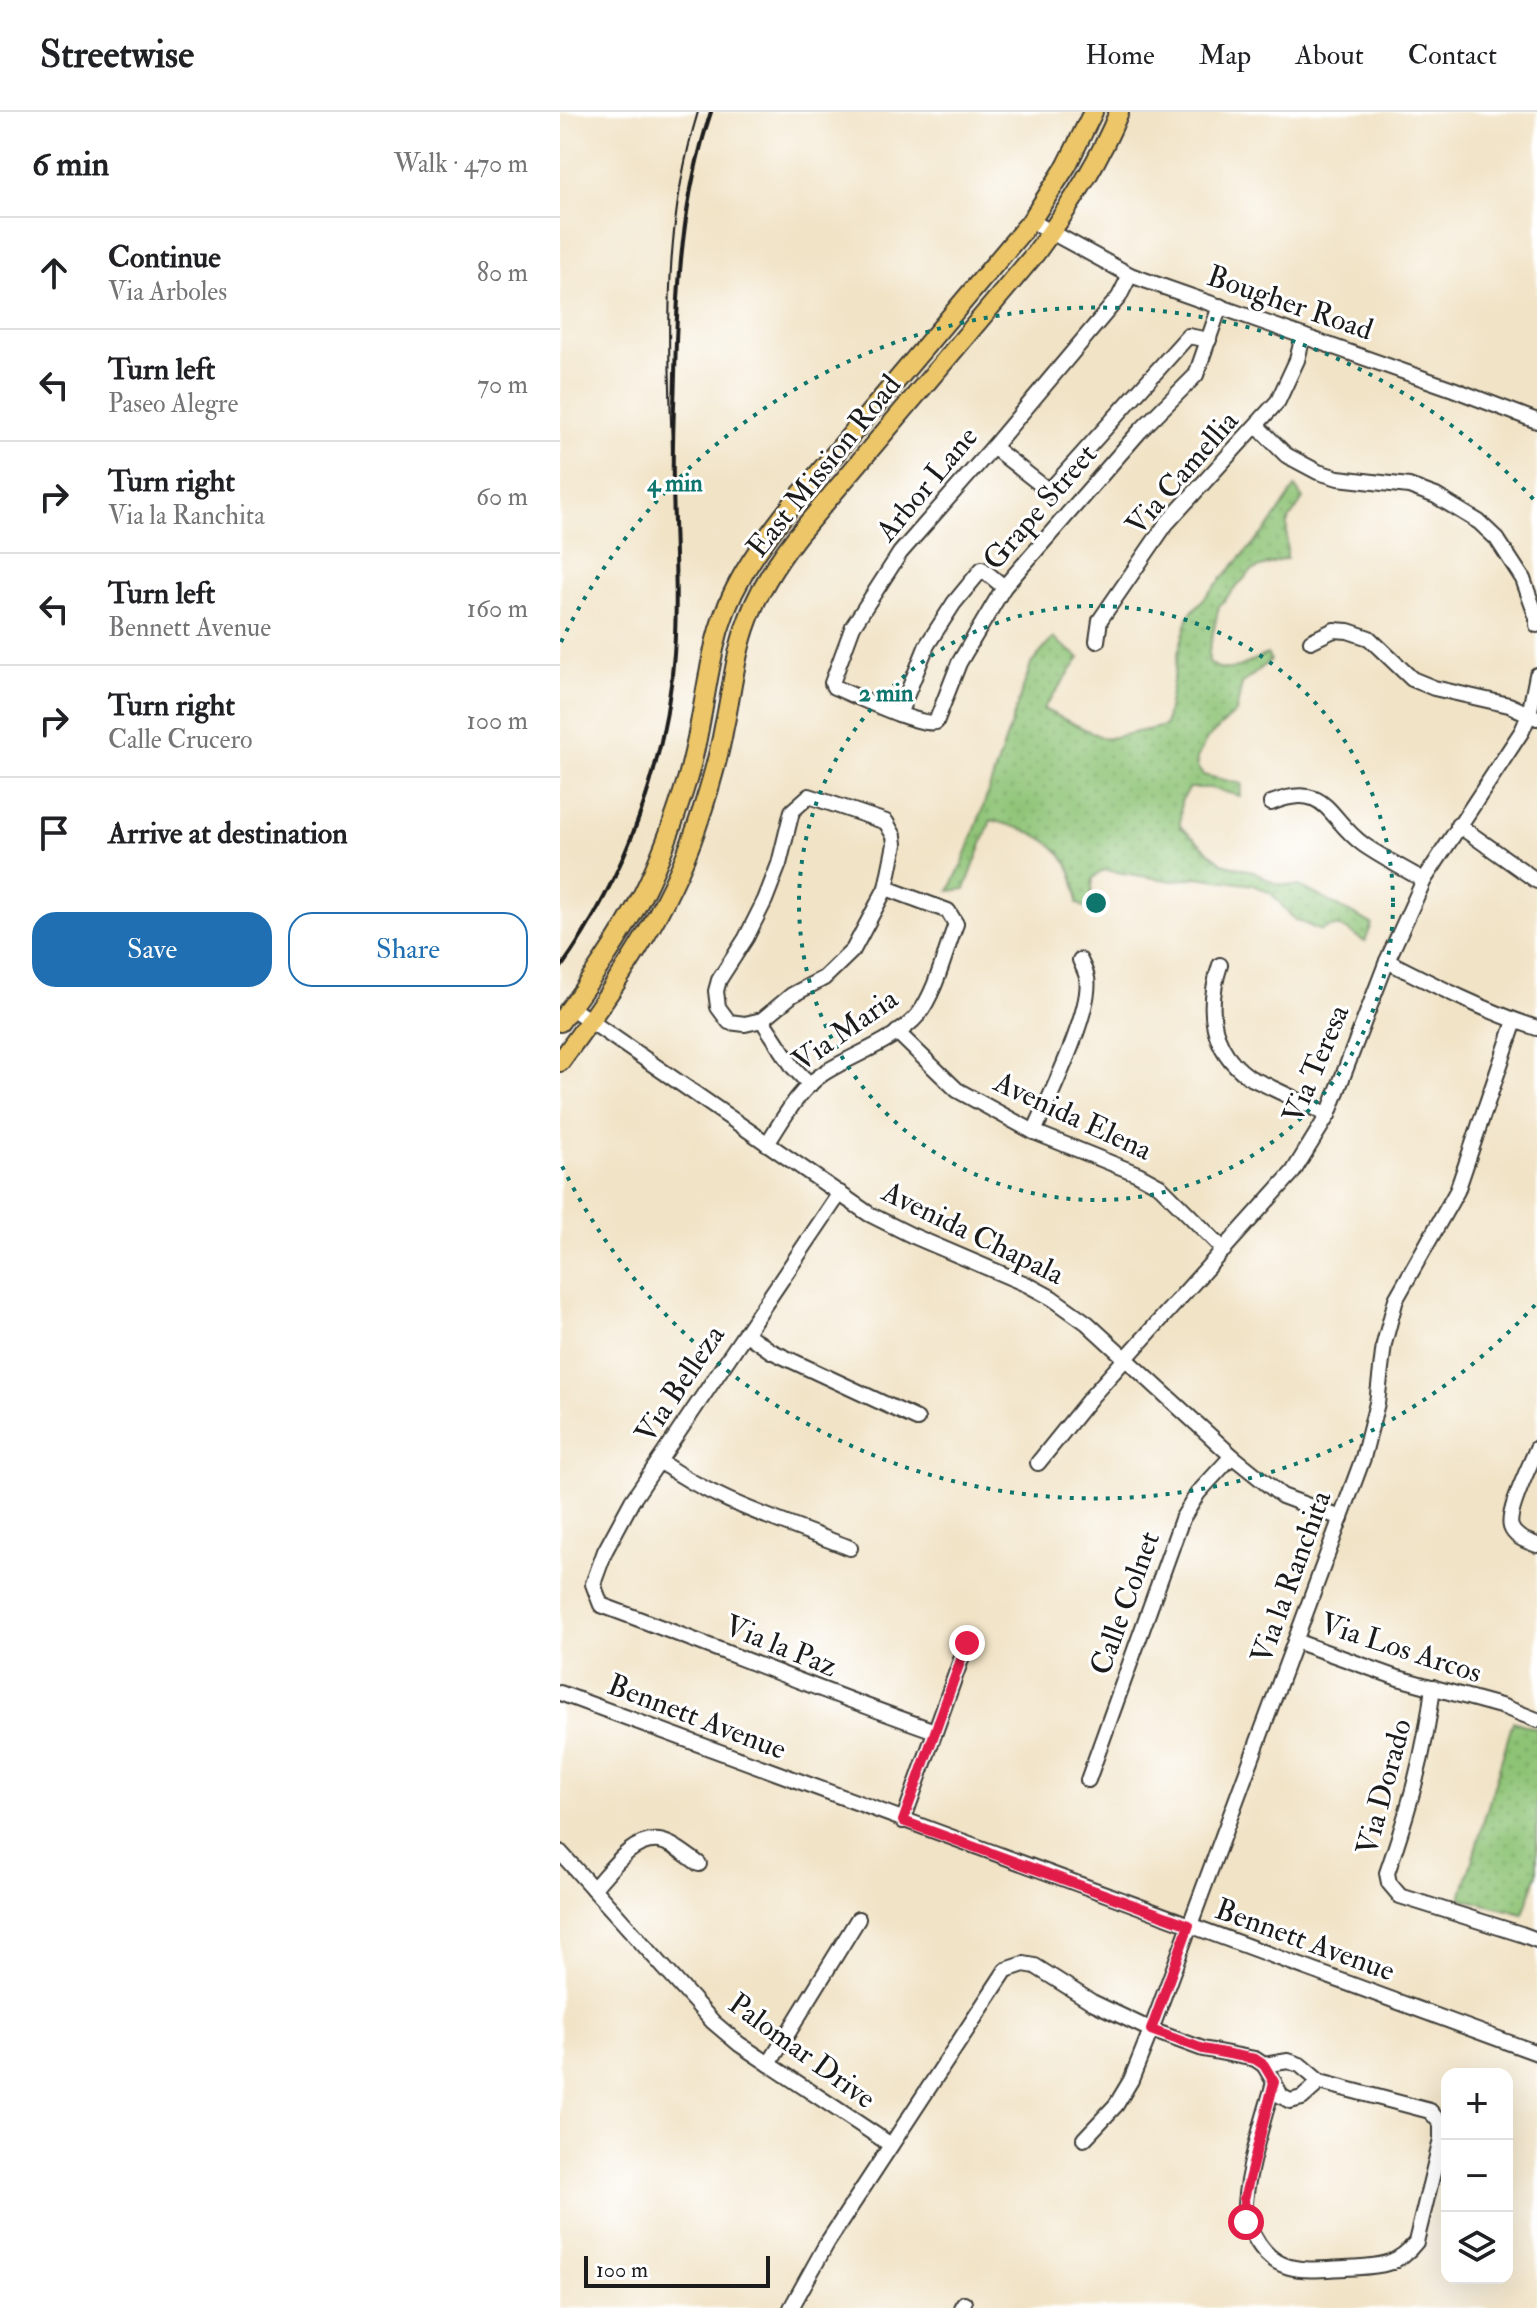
<!DOCTYPE html>
<meta charset="utf-8">
<style>
body{margin:0;font-family:"IM FELL Double Pica",serif;background:#f2f2f2;color:#202124}
.controls{position:absolute;right:24px;bottom:24px;display:grid;overflow:hidden;border-radius:16px;box-shadow:0 8px 32px #0002}
.controls button{width:72px;height:72px;display:grid;place-items:center;padding:0;border:0;border-bottom:2px solid #e0e0e0;background:#fff;color:#202124;font:40px sans-serif}
.scale{position:absolute;left:24px;bottom:20px;width:186px;box-sizing:border-box;padding-left:8px;border:4px solid #1c1c1c;border-top:0;font-size:22px;line-height:28px;white-space:nowrap;color:#1c1c1c;-webkit-text-stroke:6px #fff;paint-order:stroke}
.stop{position:absolute;width:24px;height:24px;margin:-18px;border:6px solid #e11d48;border-radius:50%;background:#fff}
.stop.end{background:#e11d48;border-color:#fff;box-shadow:0 2px 8px #0008}
.list{margin:0;padding:0;list-style:none}
h2{display:flex;justify-content:space-between;align-items:center;height:104px;margin:0;padding:0 32px;font-size:34px}
h2 small{font-size:26px;font-weight:400;color:#757577}
.list li{display:grid;grid-template-columns:52px 1fr auto;gap:24px;align-items:center;box-sizing:border-box;height:112px;padding:0 32px;border-top:2px solid #e0e0e0}
.list b{display:block;font-size:30px;white-space:nowrap}
.list p{margin:0;font-size:26px;white-space:nowrap;color:#757577}
.list em{font-size:26px;font-style:normal;color:#757577}
.actions{display:flex;gap:16px;padding:24px 32px}
.actions a{flex:1;padding:18px 0;border:2px solid #1f6fb2;border-radius:24px;text-align:center;font-size:28px;color:#1f6fb2}
.actions .main{background:#1f6fb2;color:#fff}
.icon{flex:none;width:44px;height:44px;fill:none;stroke:currentColor;stroke-width:2;stroke-linecap:round;stroke-linejoin:round}
.map{position:relative;flex:none;width:977px;height:2196px;overflow:hidden}
header{display:flex;align-items:center;gap:48px;box-sizing:border-box;height:112px;padding:0 40px;background:#fff;border-bottom:2px solid #e0e0e0}
header strong{font-size:38px}
nav{display:flex;gap:44px;margin-inline-start:auto;font-size:28px}
main{display:flex}
aside{flex:1;background:#fff}
.map>svg:first-child{display:block}
.park{fill:url(#park-dots);stroke:#547048;stroke-width:2}
.lines{fill:none;stroke-linecap:round;stroke-linejoin:round}
.minor-casing{stroke:#3c3a36;stroke-width:18}
.major-casing{stroke:#3c3a36;stroke-width:22}
.minor{stroke:#fff;stroke-width:14}
.major{stroke:#ecc669;stroke-width:18}
.tram{stroke:#1c1c1c;stroke-width:2}
.rail{stroke:#1c1c1c;stroke-width:4}
.route{stroke:#e11d48;stroke-width:10}
.ring{fill:none;stroke:#0f766e;stroke-width:4;stroke-dasharray:4 8}
.labels{text-anchor:middle;dominant-baseline:central;stroke-width:6;stroke-linejoin:round;paint-order:stroke}
.street-label{font-size:30px;fill:#1c1c1c;stroke:#fff}
.centre{fill:#0f766e;stroke:#fff;stroke-width:4}
.ring-label{font-size:24px;text-anchor:middle;font-weight:bold;fill:#0f766e;stroke:#fff;stroke-width:6;stroke-linejoin:round;paint-order:stroke}
</style>
<header>
<strong>Streetwise</strong>
<nav><a>Home</a><a>Map</a><a>About</a><a>Contact</a></nav>
</header>
<main>
<aside>
<h2>6 min<small>Walk · 470 m</small></h2>
<ul class="list">
<li><svg class="icon" aria-label="ahead" viewBox="0 0 24 24"><path d="M12 20V5M6 11l6-6 6 6"/></svg><div><b>Continue</b><p>Via Arboles</p></div><em>80 m</em></li>
<li><svg class="icon" aria-label="left" viewBox="0 0 24 24"><path d="M17 20v-9H6M10 6l-5 5 5 5"/></svg><div><b>Turn left</b><p>Paseo Alegre</p></div><em>70 m</em></li>
<li><svg class="icon" aria-label="right" viewBox="0 0 24 24"><path d="M7 20v-9h11M14 6l5 5-5 5"/></svg><div><b>Turn right</b><p>Via la Ranchita</p></div><em>60 m</em></li>
<li><svg class="icon" aria-label="left" viewBox="0 0 24 24"><path d="M17 20v-9H6M10 6l-5 5 5 5"/></svg><div><b>Turn left</b><p>Bennett Avenue</p></div><em>160 m</em></li>
<li><svg class="icon" aria-label="right" viewBox="0 0 24 24"><path d="M7 20v-9h11M14 6l5 5-5 5"/></svg><div><b>Turn right</b><p>Calle Crucero</p></div><em>100 m</em></li>
<li><svg class="icon" aria-label="arrive" viewBox="0 0 24 24"><path d="M6 21V4h12l-3 4 3 4H6"/></svg><div><b>Arrive at destination</b></div></li>
</ul>
<div class="actions"><a class="main">Save</a><a>Share</a></div>
</aside>
<div class="map">
<svg width="977" height="2196" viewBox="0 0 977 2196">
<defs>
<pattern id="park-dots" width="8" height="8" patternUnits="userSpaceOnUse" patternTransform="scale(2)"><rect width="8" height="8" fill="#8dc375"/><path d="M2 2h.1M6 6h.1" fill="none" stroke="#79a765" stroke-width="1.8" stroke-linecap="round"/></pattern>
</defs>
<rect width="100%" height="100%" fill="#fff"/>
<filter id="ink" filterUnits="userSpaceOnUse"><feTurbulence type="fractalNoise" baseFrequency=".0125" numOctaves="2"/><feDisplacementMap in="SourceGraphic" scale="16" xChannelSelector="R" yChannelSelector="G"/><feConvolveMatrix kernelMatrix="1 2 1 2 8 2 1 2 1" color-interpolation-filters="sRGB"/></filter>
<filter id="wash" filterUnits="userSpaceOnUse"><feTurbulence type="fractalNoise" baseFrequency=".006" numOctaves="4" result="noise"/><feDisplacementMap in="SourceGraphic" scale="32" xChannelSelector="R" yChannelSelector="G"/><feGaussianBlur stdDeviation="1.8" result="paint"/><feColorMatrix in="noise" values="0 0 0 0 0 0 0 0 0 0 0 0 0 0 0 0 0 1.4 0 .05"/><feComposite in="paint" operator="in"/></filter>
<g filter="url(#wash)">
<rect width="100%" height="100%" fill="#f1e3c6"/>
<!-- park -->
<g class="park">
<path d="M735,375L743,387L727,411V446L692,458L659,494L649,539V550C666,567 688,550 707,542L711,548L682,572L676,600L647,627L637,646V655L643,663L682,672L680,684L650,676H630L621,689L620,714L662,751L695,760L716,772L740,774L812,812L805,830C790,821 778,807 761,819L734,807L711,781L693,773L637,765L613,769L544,758L533,766L530,799L517,791C518,782 515,775 513,766C501,726 467,718 431,708L405,777L389,779L404,748L422,698L471,552L493,526L520,546L483,597L545,627L605,614L618,541L629,503L711,412Z"/>
<path d="M953,1609L977,1617V1762L963,1802L901,1786Z"/>
</g>
</g>
<g filter="url(#ink)">
<g class="lines">
<!-- minor casing -->
<g class="minor-casing">
<g id="minor">
<path d="M471,109L570,163L893,277L977,309"/>
<path d="M570,163L559,185L433,335L340,441L293,514L272,571L274,575C294,583 360,615 376,610L399,551L444,475L580,319L636,263L660,194"/>
<path d="M697,314L726,343L758,360L778,366L849,374L876,384L919,410L937,427L963,467L977,506V513"/>
<path d="M433,335L489,379L628,224L649,228"/>
<path d="M537,529L540,508L606,412L718,289L737,248L743,224"/>
<path d="M751,529L774,518L788,519L809,526L852,567L874,576L949,593L977,606"/>
<path d="M339,602L367,533L394,491L422,457L444,475"/>
<path d="M249,684L326,710L334,724L335,732L326,776L293,838L264,866L232,883L202,908L185,912L169,910L158,895L156,879L159,868L186,826L205,788L219,752L232,699Z"/>
<path d="M711,691C768,668 767,707 804,733C823,746 844,757 864,768"/>
<path d="M898,713L977,769"/>
<path d="M827,849C876,874 925,899 977,916"/>
<path d="M660,853C646,896 650,937 689,965C696,969 705,972 712,976C731,985 750,994 768,1003"/>
<path d="M10,895L309,1102L351,1123L468,1173L492,1186L527,1211L672,1344L722,1384L781,1406"/>
<path d="M202,908L233,955L250,973"/>
<path d="M337,920L397,978L474,1020L578,1062L600,1074L664,1138"/>
<path d="M474,1020C488,988 533,897 527,866C526,860 522,853 520,848"/>
<path d="M207,1032C224,1006 238,978 264,961C292,943 337,928 358,903C376,880 385,840 396,812L388,799L326,776"/>
<path d="M280,1081L72,1389L45,1439L33,1472L41,1493C153,1534 263,1580 375,1619"/>
<path d="M185,1221L211,1239L357,1307"/>
<path d="M977,1336C971,1352 946,1400 951,1415C955,1426 967,1429 977,1433"/>
<path d="M99,1349C156,1390 225,1410 290,1436"/>
<path d="M478,1351L532,1284L733,1060L768,1003L827,849L864,768L962,619L969,603L977,563"/>
<path d="M735,1529L838,1566L944,1595L977,1608"/>
<path d="M873,1575C865,1642 849,1697 827,1761L829,1771L840,1784L961,1822L977,1828"/>
<path d="M0,1581L977,1941"/>
<path d="M528,1668L622,1407L638,1381L672,1344"/>
<path d="M343,1709L407,1531"/>
<path d="M0,1740L153,1910L179,1932L331,2033"/>
<path d="M33,1777C50,1759 71,1726 99,1729C113,1731 128,1744 139,1752"/>
<path d="M728,1949L740,1953L760,1970L870,1999L881,2012V2028L856,2130C836,2156 815,2154 785,2156C746,2158 715,2164 694,2124C691,2119 687,2114 686,2108C679,2081 706,2000 714,1970L704,1953Z"/>
<path d="M209,1952L298,1807"/>
<path d="M714,1970L721,1984L730,1989L742,1986L760,1970"/>
<path d="M524,2027L556,1993L571,1968L591,1918L803,1346L817,1291L824,1232L836,1187L897,1079L955,909"/>
<path d="M231,2196L267,2131L446,1858L464,1852L475,1854L532,1890L591,1918L643,1937L695,1947L704,1953"/>
<path d="M401,2196L404,2191"/>
</g>
</g>
<!-- major casing -->
<g class="major-casing">
<g id="major">
<path d="M0,910C30,869 60,827 83,782C101,746 115,707 127,668C140,625 144,581 154,537C165,482 197,437 231,394L471,109L507,53L533,0"/>
<path d="M0,950C54,876 107,802 137,714C148,682 158,649 164,615C172,579 175,542 188,508C199,477 217,450 237,424L475,142C508,98 538,52 559,0"/>
</g>
</g>
<!-- minor -->
<use href="#minor" class="minor"/>
<!-- major -->
<use href="#major" class="major"/>
<!-- tram -->
<path class="tram" d="M113,367C109,240 100,123 138,0"/>
<!-- rail -->
<path class="rail" d="M0,857C65,766 106,653 114,542C118,485 114,429 113,372C112,336 114,299 115,263C117,173 122,86 151,0"/>
</g>
</g>
<g class="lines" filter="url(#ink)">
<!-- route -->
<path class="route" d="M407,1531L343,1709L629,1813L591,1918L643,1937L695,1947L704,1953L714,1970L684,2087L686,2110"/>
</g>
<!-- distance rings -->
<g class="ring">
<circle cx="536" cy="791" r="297"/>
<path d="M975 1193A595 595 0 0 1 1 1052M1 530A595 595 0 0 1 975 389"/>
</g>
<g class="labels">
<!-- street labels -->
<g class="street-label">
<text transform="translate(730 191) rotate(19)">Bougher Road</text>
<text transform="translate(264 354) rotate(-51)">East Mission Road</text>
<text transform="translate(622 361) rotate(-49)">Via Camellia</text>
<text transform="translate(367 372) rotate(-50)">Arbor Lane</text>
<text transform="translate(480 395) rotate(-49)">Grape Street</text>
<text transform="translate(285 918) rotate(-35)">Via Maria</text>
<text transform="translate(756 952) rotate(-67)">Via Teresa</text>
<text transform="translate(513 1004) rotate(25)">Avenida Elena</text>
<text transform="translate(413 1121) rotate(26)">Avenida Chapala</text>
<text transform="translate(120 1272) rotate(-56)">Via Belleza</text>
<text transform="translate(731 1465) rotate(-70)">Via la Ranchita</text>
<text transform="translate(565 1491) rotate(-70)">Calle Colnet</text>
<text transform="translate(221 1534) rotate(22)">Via la Paz</text>
<text transform="translate(841 1536) rotate(18)">Via Los Arcos</text>
<text transform="translate(137 1605) rotate(21)">Bennett Avenue</text>
<text transform="translate(824 1675) rotate(-75)">Via Dorado</text>
<text transform="translate(745 1828) rotate(20)">Bennett Avenue</text>
<text transform="translate(242 1939) rotate(36)">Palomar Drive</text>
</g>
</g>
<circle cx="536" cy="791" r="12" class="centre"/>
<g class="ring-label">
<text x="115" y="379">4 min</text>
<text x="326" y="589">2 min</text>
</g>
</svg>
<div class="controls">
<button>+</button>
<button>−</button>
<button><svg class="icon" aria-label="layers" viewBox="0 0 24 24"><path d="M12 4l9 5-9 5-9-5zM3 14l9 5 9-5"/></svg></button>
</div>
<div class="scale">100 m</div>
<div class="stop" style="left:686px;top:2110px"></div>
<div class="stop end" style="left:407px;top:1531px"></div>
</div>
</main>
